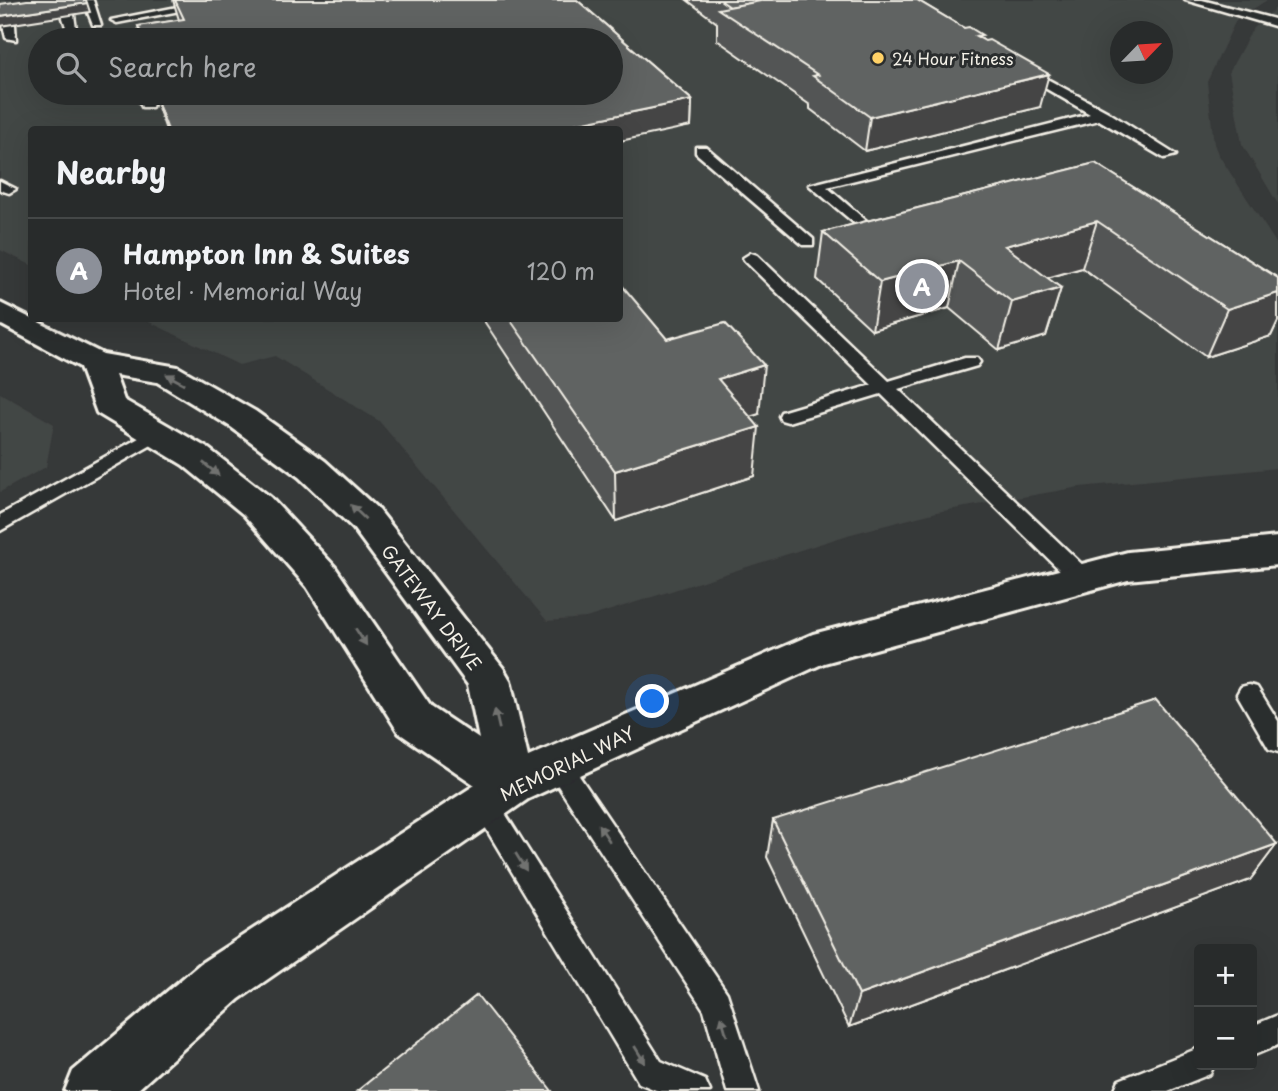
<!DOCTYPE html>
<meta charset="utf-8">
<style>
body{margin:0;font-family:"Playpen Sans",sans-serif;background:#343737;color:#f1f3f6}
.controls{position:absolute;right:21px;bottom:21px;display:grid;overflow:hidden;border-radius:7px;box-shadow:0 7px 28px #0002}
.controls button{width:63px;height:63px;display:grid;place-items:center;padding:0;border:0;border-bottom:2px solid #444747;background:#282b2b;color:#f1f3f6;font:35px sans-serif}
.compass{position:absolute;left:1110px;top:21px;width:63px;height:63px;border-radius:50%;background:#282b2b;box-shadow:0 7px 28px #0002;rotate:65deg}
.you{position:absolute;left:653px;top:702px;width:24px;height:24px;margin:-18px;border:5px solid #fff;border-radius:50%;background:#1a73e8;box-shadow:0 0 0 10px #1a73e833}
.badge{display:grid;place-items:center;width:46px;height:46px;border-radius:50%;background:#8c9099;color:#fff;font-size:23px;font-weight:700}
.pin{position:absolute;translate:-50% -50%;border:4px solid #fff;box-shadow:0 2px 7px #0006}
.list{margin:0;padding:0;list-style:none}
h2{display:flex;justify-content:space-between;align-items:center;height:91px;margin:0;padding:0 28px;font-size:30px}
h2 small{font-size:23px;font-weight:400;color:#a5a7a9}
.list li{display:grid;grid-template-columns:46px 1fr auto;gap:21px;align-items:center;box-sizing:border-box;height:105px;padding:0 28px;border-top:2px solid #444747}
.list b{display:block;font-size:26px;white-space:nowrap}
.list p{margin:0;font-size:23px;white-space:nowrap;color:#a5a7a9}
.list em{font-size:23px;font-style:normal;color:#a5a7a9}
.icon{flex:none;width:38px;height:38px;fill:none;stroke:currentColor;stroke-width:2;stroke-linecap:round;stroke-linejoin:round}
.map{position:relative;flex:none;width:1278px;height:1091px;overflow:hidden}
.search{position:absolute;background:#282b2b;box-shadow:0 7px 28px #0002;left:28px;top:28px;width:595px;height:77px;display:flex;align-items:center;gap:18px;box-sizing:border-box;padding:0 24px;border-radius:38px;color:#a5a7a9;font-size:26px}
.panel{position:absolute;background:#282b2b;box-shadow:0 7px 28px #0002;left:28px;top:126px;width:595px;height:196px;border-radius:7px}
.map>svg:first-child{display:block}
.built{fill:#434645;fill-rule:evenodd}
.lines{fill:none;stroke-linecap:round;stroke-linejoin:round}
.lane-casing{stroke:#f4f1e8;stroke-width:5}
.secondary-casing{stroke:#f4f1e8;stroke-width:6}
.lane{fill:#2a2d2e;fill-rule:evenodd}
.secondary{fill:#2a2d2e;fill-rule:evenodd}
.wall{fill:#535554;stroke:#f4f1e8;stroke-width:2}
.shaded-wall{fill:#444545;stroke:#f4f1e8;stroke-width:2}
.building{fill:#616362;stroke:#f4f1e8;stroke-width:2}
.oneway{fill:#71726f}
.poi-dot{fill:#ffd166;stroke:#2a2d2e;stroke-width:2.5}
.labels{text-anchor:middle;dominant-baseline:central;stroke-width:6;stroke-linejoin:round;paint-order:stroke}
.far-poi-label{font-size:16px;fill:#f4f1e8;stroke:#2a2d2e;text-anchor:start}
.street-label{font-size:18px;fill:#f4f1e8;stroke:#2a2d2e}
</style>
<div class="map">
<svg width="1278" height="1091" viewBox="0 0 1278 1091">
<rect width="100%" height="100%" fill="#363939"/>
<filter id="ink" filterUnits="userSpaceOnUse"><feTurbulence type="fractalNoise" baseFrequency=".0143" numOctaves="2"/><feDisplacementMap in="SourceGraphic" scale="14" xChannelSelector="R" yChannelSelector="G"/><feConvolveMatrix kernelMatrix="1 2 1 2 8 2 1 2 1" color-interpolation-filters="sRGB"/></filter>
<g filter="url(#ink)">
<!-- built -->
<g class="built">
<path d="M0,0H1267L1236,20L1207,82L1214,144L1218,154L1278,246V468L1080,487L937,512L851,534L586,618L547,621L379,421L275,356L239,365L143,319L620,318V130H32L31,265L0,250ZM1120,32H1162V74H1120ZM40,40H611V93H40Z"/>
<path d="M1278,6V204L1242,144L1229,72L1253,28Z"/>
<path d="M0,393L54,424L46,467L0,492Z"/>
</g>
<g class="lines">
<!-- lane casing -->
<g class="lane-casing">
<g id="lane">
<path d="M83,0H93L101,25H93Z"/>
<path d="M213,0H237L117,23L111,20Z"/>
<path d="M1185,0H1202L1278,20V27Z"/>
<path d="M68,12L74,15L76,29L66,27L62,15Z"/>
<path d="M9,22L15,25L16,40L6,38L3,25Z"/>
<path d="M1023,66L1108,112L1176,155L1164,158L1099,120L827,187L870,224L873,227L865,232L809,185L1090,114L1019,73V67Z"/>
<path d="M136,93H148L153,104L152,107H142Z"/>
<path d="M696,147H706L813,239V245H803L696,153Z"/>
<path d="M0,181L16,189L9,193L0,190Z"/>
<path d="M751,253L757,255L889,381L965,358H977L980,362L977,366L898,389L1090,572L1093,578L1090,584H1074L881,394L788,422L781,420L779,416L781,412L872,385L745,261L743,258Z"/>
<path d="M157,428L164,430L166,434L164,438L0,531V515Z"/>
<path d="M1249,685L1257,687L1278,721V752L1269,749L1237,694L1241,687Z"/>
<path d="M558,754L567,758L727,993L759,1091H727L704,1010L549,772L545,765L549,758Z"/>
<path d="M485,793L494,796L661,1061L705,1080L710,1091H658L639,1083L476,812L472,804L476,796Z"/>
<path d="M1278,1015V1045L1252,1056V1026Z"/>
<path d="M1199,1048V1065H1214L1210,1074L1168,1091H1114L1119,1080Z"/>
</g>
</g>
<!-- secondary casing -->
<g class="secondary-casing">
<path id="secondary" d="M0,303L103,354L178,367L255,411L325,461L379,510L503,668L510,680L528,757L813,634L1128,552L1278,537V565L1128,580L824,663L528,799L239,999L136,1091H65L73,1071L201,963L475,785L399,733L307,587L244,515L183,465L97,413L80,367L0,324ZM115,375L157,382L231,427L299,477L353,528L468,685L479,739L431,707L335,567L270,497L209,449L124,400Z"/>
</g>
<!-- lane -->
<use href="#lane" class="lane"/>
<!-- secondary -->
<use href="#secondary" class="secondary"/>
</g>
<!-- wall -->
<g class="wall">
<path d="M173,0H577L692,100L691,126L620,130H166L153,93H611V40H142L138,26L179,20Z"/>
<path d="M687,0H917L981,38L1040,107L865,151L810,109V105L717,40V23Z"/>
<path d="M1095,163L1278,278V321L1271,336L1206,357L1082,268L1047,278L1061,288L1046,336L999,350L949,308L872,330L817,279L823,232Z"/>
<path d="M482,318H620L667,339L759,414L750,417L754,476L616,521Z"/>
<path d="M773,820L1277,844L1250,880L849,1027L767,857Z"/>
</g>
<!-- shaded-wall -->
<g class="shaded-wall">
<path d="M87,3L90,12L0,26V16Z"/>
<path d="M1049,74L1040,107L865,151L870,117Z"/>
<path d="M692,100L691,126L620,141V130H545Z"/>
<path d="M1097,221L1082,268L998,292L1005,246Z"/>
<path d="M959,261L949,308L872,330L880,282Z"/>
<path d="M1061,288L1046,336L999,350L1012,302Z"/>
<path d="M1278,293V321L1271,336L1206,357L1227,309Z"/>
<path d="M764,365L759,414L715,428L718,379Z"/>
<path d="M759,427L754,476L616,521L615,471Z"/>
<path d="M1277,844L1250,880L849,1027L859,995Z"/>
</g>
<!-- building -->
<g class="building">
<path d="M27,0H86L87,3L0,16V4Z"/>
<path d="M175,0H577L692,100L545,130H168L154,93H611V40H144L138,26L184,19Z"/>
<path d="M720,0H766L730,7Z"/>
<path d="M766,0H917L964,28L969,27L982,35L976,36L985,41L989,40L1049,74L870,117L813,76L818,75L718,9Z"/>
<path d="M1095,163L1278,278V293L1227,309L1097,221L1005,246L1061,288L1012,302L959,261L880,282L823,232Z"/>
<path d="M620,283L667,339L725,323L764,365L718,379L759,427L615,471L509,318H620Z"/>
<path d="M1156,700L1277,844L859,995L773,820Z"/>
<path d="M477,995L552,1091H357Z"/>
</g>
<!-- one-way arrows -->
<defs><path id="oneway-solid" d="M-6-.8H1V-3.2L6.5 0L1 3.2V.8H-6Z" transform="scale(1.75)"/></defs>
<g class="oneway">
<use href="#oneway-solid" transform="translate(175 379) rotate(-151)"/>
<use href="#oneway-solid" transform="translate(211 469) rotate(39)"/>
<use href="#oneway-solid" transform="translate(358 512) rotate(-136)"/>
<use href="#oneway-solid" transform="translate(361 637) rotate(57)"/>
<use href="#oneway-solid" transform="translate(497 719) rotate(-103)"/>
<use href="#oneway-solid" transform="translate(604 833) rotate(-124)"/>
<use href="#oneway-solid" transform="translate(521 862) rotate(58)"/>
<use href="#oneway-solid" transform="translate(724 1026) rotate(-106)"/>
<use href="#oneway-solid" transform="translate(640 1055) rotate(58)"/>
</g>
</g>
<!-- markers -->
<circle class="poi-dot" cx="878" cy="58" r="7"/>
<g class="labels">
<!-- far-poi labels -->
<g class="far-poi-label">
<text x="892" y="58">24 Hour Fitness</text>
</g>
<!-- street labels -->
<g class="street-label">
<text transform="translate(432 607) rotate(53)">GATEWAY DRIVE</text>
<text transform="translate(567 763) rotate(-26)">MEMORIAL WAY</text>
</g>
</g>
</svg>
<div class="controls">
<button>+</button>
<button>−</button>
</div>
<svg class="compass" viewBox="-18 -18 36 36"><path d="M0-13l5 13h-10z" fill="#e53935"/><path d="M0 13l5-13h-10z" fill="#a5a7a9"/></svg>
<div class="you"></div>
<div class="pin badge" style="left:922px;top:286px">A</div>
<div class="search"><svg class="icon" aria-label="search" viewBox="0 0 24 24"><circle cx="10" cy="10" r="6"/><path d="M15 15l6 6"/></svg>Search here</div>
<section class="panel">
<h2>Nearby<small></small></h2>
<ul class="list">
<li><span class="badge">A</span><div><b>Hampton Inn &amp; Suites</b><p>Hotel · Memorial Way</p></div><em>120 m</em></li>
</ul>
</section>
</div>
